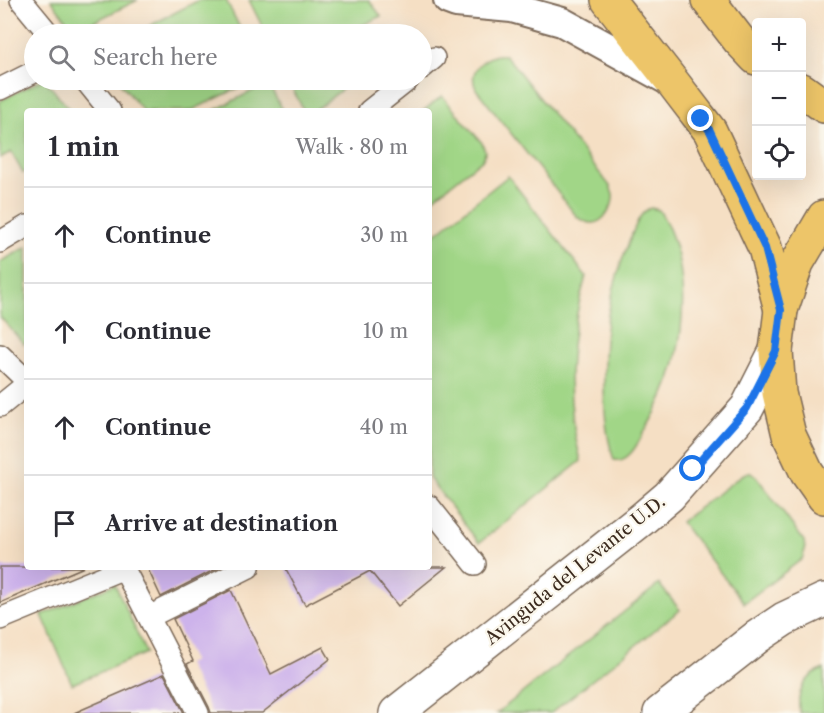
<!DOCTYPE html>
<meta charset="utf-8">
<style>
body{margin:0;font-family:"Libre Caslon Text",serif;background:#f7f7f7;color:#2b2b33}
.controls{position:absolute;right:18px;top:18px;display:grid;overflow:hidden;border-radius:6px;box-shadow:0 6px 24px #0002}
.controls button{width:54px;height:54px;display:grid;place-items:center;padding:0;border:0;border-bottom:2px solid #e1e1e2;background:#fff;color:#2b2b33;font:30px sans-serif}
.stop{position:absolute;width:18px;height:18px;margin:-14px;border:4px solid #1a73e8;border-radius:50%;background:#fff}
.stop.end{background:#1a73e8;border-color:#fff;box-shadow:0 2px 6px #0008}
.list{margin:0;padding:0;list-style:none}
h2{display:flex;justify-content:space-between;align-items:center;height:78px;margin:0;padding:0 24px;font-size:26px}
h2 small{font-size:20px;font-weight:400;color:#7c7c81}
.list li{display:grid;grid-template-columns:39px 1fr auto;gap:18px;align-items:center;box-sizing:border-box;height:96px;padding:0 24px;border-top:2px solid #e1e1e2}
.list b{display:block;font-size:22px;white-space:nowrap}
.list em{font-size:20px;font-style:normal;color:#7c7c81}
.icon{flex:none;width:33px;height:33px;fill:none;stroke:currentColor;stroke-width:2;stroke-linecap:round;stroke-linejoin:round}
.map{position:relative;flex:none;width:824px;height:713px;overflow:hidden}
.search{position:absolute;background:#fff;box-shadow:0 6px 24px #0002;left:24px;top:24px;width:408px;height:66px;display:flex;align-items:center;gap:15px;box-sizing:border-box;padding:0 21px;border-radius:33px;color:#7c7c81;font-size:22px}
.panel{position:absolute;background:#fff;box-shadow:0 6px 24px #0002;left:24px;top:108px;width:408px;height:462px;border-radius:6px}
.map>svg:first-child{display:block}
.green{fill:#a1d687;stroke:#6e8052;stroke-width:1.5}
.building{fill:#cdb3eb}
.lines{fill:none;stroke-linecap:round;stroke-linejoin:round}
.pedestrian-casing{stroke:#7c6958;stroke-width:24}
.minor-casing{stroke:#7c6958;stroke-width:32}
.tertiary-casing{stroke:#7c6958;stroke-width:36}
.primary-casing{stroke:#7c6958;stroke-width:36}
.pedestrian{stroke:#fff;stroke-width:21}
.minor{stroke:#fff;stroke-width:28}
.tertiary{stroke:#fff;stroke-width:33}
.primary{stroke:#edc569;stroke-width:33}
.route{stroke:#1a73e8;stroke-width:8}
.labels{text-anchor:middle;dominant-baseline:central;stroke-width:4.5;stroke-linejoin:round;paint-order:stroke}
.street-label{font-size:18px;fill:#3b2a1e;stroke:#fbf7ec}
</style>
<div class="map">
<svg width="824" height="713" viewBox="0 0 824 713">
<rect width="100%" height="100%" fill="#fbf7ec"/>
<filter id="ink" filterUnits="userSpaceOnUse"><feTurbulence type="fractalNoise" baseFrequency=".0167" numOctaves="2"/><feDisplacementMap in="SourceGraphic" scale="12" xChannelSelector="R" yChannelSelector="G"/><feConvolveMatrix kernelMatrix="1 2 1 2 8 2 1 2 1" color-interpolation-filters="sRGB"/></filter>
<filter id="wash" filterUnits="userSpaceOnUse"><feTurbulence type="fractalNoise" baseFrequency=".008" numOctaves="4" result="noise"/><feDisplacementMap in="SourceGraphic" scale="24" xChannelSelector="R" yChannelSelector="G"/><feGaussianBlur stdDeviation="1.35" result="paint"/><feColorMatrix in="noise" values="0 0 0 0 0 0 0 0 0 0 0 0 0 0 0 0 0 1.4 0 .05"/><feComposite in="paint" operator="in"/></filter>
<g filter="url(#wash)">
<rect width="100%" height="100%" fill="#f5dfc4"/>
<!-- green -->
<g class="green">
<path d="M51,0H138L75,31Z"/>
<path d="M199,0H226L243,34H134Z"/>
<path d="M249,0H369L381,16L345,34H266Z"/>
<path d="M497,55H505L512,63L610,186C611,189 612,192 613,195C614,207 603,224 591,223C586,223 581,219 577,217L476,89C468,72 481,59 497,55Z"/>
<path d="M41,80H45L71,111H27V171L23,173L11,152L0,158V101Z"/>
<path d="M118,80H255L190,111H143Z"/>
<path d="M288,80H354L314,111H304Z"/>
<path d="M268,83L283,111H213Z"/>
<path d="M442,96L482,143L485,151L484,158L429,202V111H423Z"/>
<path d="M508,176L586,276C568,338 564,397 581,461L479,543L429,478V239Z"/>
<path d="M651,208L659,210C686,252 687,310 676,358C670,385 657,411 643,434C637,445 628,463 614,460C605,433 604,405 604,377C604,365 604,352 605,340C607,308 618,267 631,237C635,227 640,211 651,208Z"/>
<path d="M27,247V341L24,344L0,317V262Z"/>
<path d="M749,472L756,476L804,541L805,550L802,559L744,603L681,522L742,475Z"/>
<path d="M115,584L146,653L72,684L42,615Z"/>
<path d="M659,584L680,610L551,713H497Z"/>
<path d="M824,669V713H800C795,694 805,675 824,669Z"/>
</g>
<g id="blocks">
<!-- building -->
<g class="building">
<path d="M0,567H84L0,603Z"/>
<path d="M147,567H220L161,597Z"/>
<path d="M285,567H446L398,606L370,571L305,605Z"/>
<path d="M231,590L271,674L323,647L330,659L262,713H211L209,707L187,664L193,661L173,619Z"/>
<path d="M164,674L184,713H74Z"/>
</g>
</g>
</g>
<g filter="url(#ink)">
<use href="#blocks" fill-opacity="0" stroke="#7c6958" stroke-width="1.5"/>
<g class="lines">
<!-- pedestrian casing -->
<g class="pedestrian-casing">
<g id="pedestrian">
<path d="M21,0L49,34"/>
<path d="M422,68L434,58"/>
<path d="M85,80L110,111"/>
<path d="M0,89L34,72"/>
<path d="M369,111L408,80"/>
<path d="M0,242L27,226"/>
<path d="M0,355L27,381"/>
<path d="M0,406L27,384"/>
<path d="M429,506L475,564"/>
<path d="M123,567L198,713"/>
<path d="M149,617L249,567"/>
<path d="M0,619L124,568"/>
</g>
</g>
<!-- minor casing -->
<g class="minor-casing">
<path id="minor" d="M448,0L456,3L512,8L562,22L671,82"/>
</g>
<!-- tertiary casing -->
<g class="tertiary-casing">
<g id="tertiary">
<path d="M396,713L642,519L669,496L747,408L776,351"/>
<path d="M660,713L757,637L784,619L824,600"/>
</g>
</g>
<!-- primary casing -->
<g class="primary-casing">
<g id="primary">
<path d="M608,0L674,84L710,131L765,248L781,310"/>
<path d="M708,0L739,40L756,58"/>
<path d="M802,90L824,106"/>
<path d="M824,217L797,263L781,310L776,351L779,393L789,435L807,473L824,497"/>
</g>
</g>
<!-- pedestrian -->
<use href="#pedestrian" class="pedestrian"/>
<!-- minor -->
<use href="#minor" class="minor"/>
<!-- tertiary -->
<use href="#tertiary" class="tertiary"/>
<!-- primary -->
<use href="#primary" class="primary"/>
</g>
</g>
<g class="lines" filter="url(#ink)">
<!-- route -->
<path class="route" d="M693,469L747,408L776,351L781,310L765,248L710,131L701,119"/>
</g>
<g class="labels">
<!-- street labels -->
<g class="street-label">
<text transform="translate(575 570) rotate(-39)">Avinguda del Levante U.D.</text>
</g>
</g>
</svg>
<div class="controls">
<button>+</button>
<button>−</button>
<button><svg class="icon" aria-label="locate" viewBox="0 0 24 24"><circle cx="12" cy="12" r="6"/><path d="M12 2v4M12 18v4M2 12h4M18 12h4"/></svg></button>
</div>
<div class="stop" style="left:693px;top:469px"></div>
<div class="stop end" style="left:701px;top:119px"></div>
<div class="search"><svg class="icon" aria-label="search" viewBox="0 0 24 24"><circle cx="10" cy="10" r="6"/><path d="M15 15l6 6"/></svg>Search here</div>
<section class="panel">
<h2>1 min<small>Walk · 80 m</small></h2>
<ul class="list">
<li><svg class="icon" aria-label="ahead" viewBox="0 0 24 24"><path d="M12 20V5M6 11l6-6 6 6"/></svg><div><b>Continue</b></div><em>30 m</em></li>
<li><svg class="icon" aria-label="ahead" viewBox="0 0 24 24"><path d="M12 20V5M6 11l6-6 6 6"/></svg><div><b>Continue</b></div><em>10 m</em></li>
<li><svg class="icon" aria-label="ahead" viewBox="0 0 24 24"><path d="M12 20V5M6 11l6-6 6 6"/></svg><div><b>Continue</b></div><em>40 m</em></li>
<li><svg class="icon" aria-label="arrive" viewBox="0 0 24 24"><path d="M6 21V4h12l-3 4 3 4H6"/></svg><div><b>Arrive at destination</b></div></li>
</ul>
</section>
</div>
